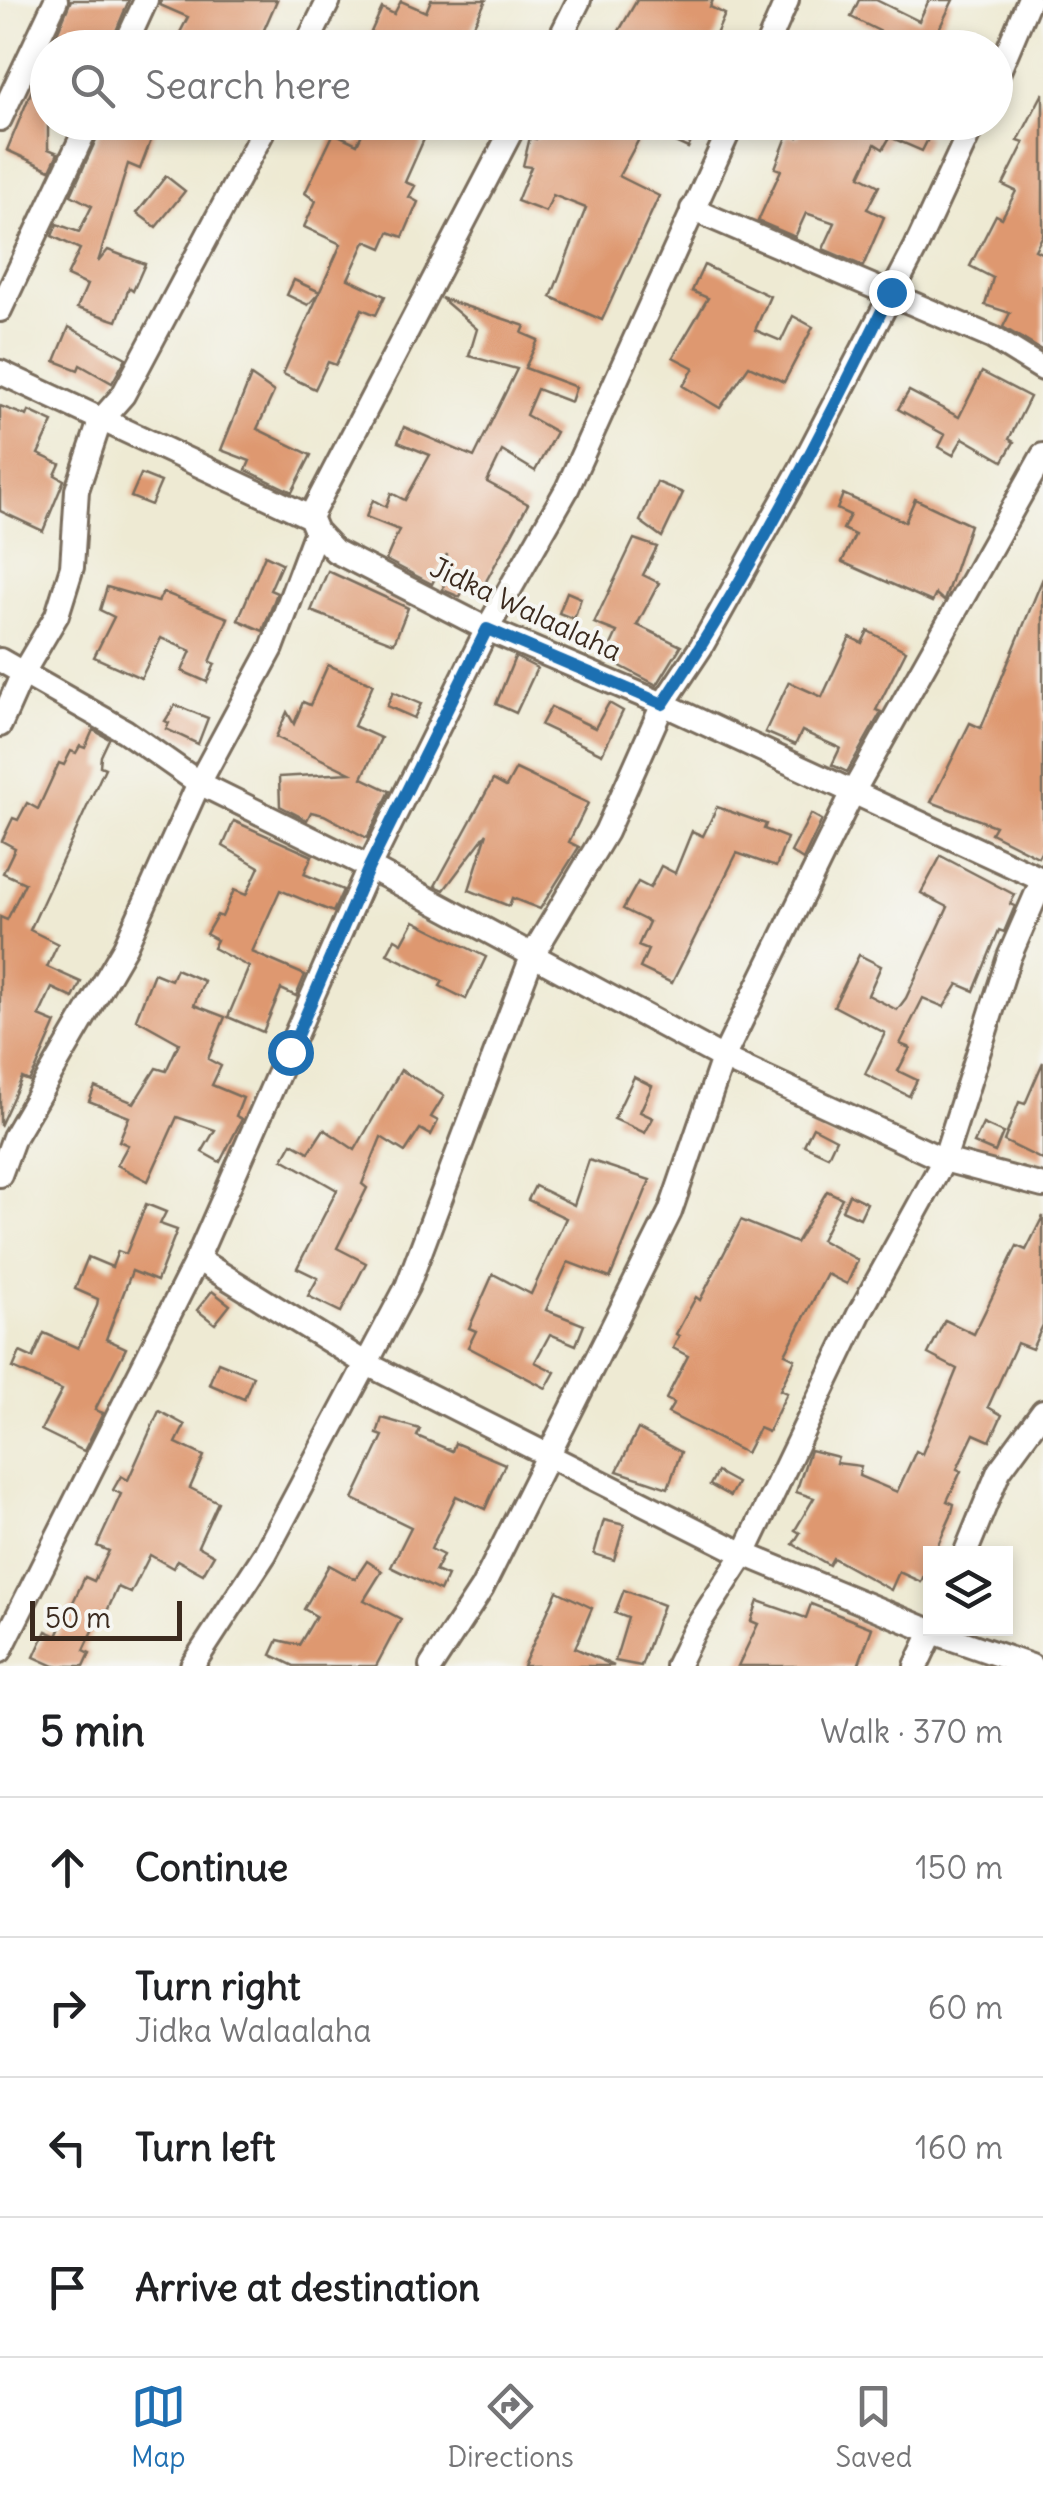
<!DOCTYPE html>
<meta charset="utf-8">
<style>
body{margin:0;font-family:Delius,sans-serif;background:#f2f2f2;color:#202124}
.controls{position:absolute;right:30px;bottom:30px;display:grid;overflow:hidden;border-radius:0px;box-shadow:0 5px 15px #0003}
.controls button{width:90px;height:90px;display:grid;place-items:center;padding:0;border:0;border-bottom:2px solid #e0e0e0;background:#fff;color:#202124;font:50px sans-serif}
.scale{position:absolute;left:30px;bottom:25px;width:152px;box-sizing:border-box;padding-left:10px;border:5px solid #3b2a1e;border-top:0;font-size:28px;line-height:35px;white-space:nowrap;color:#3b2a1e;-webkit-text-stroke:8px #f6f6f2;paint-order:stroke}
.stop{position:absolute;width:30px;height:30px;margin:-22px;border:8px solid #1f6fb2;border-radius:50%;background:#fff}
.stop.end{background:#1f6fb2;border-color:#fff;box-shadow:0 2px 10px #0008}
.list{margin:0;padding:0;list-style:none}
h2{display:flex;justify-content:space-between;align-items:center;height:130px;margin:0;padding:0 40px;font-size:42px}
h2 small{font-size:32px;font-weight:400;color:#757577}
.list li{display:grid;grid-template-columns:65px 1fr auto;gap:30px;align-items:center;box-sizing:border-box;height:140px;padding:0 40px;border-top:2px solid #e0e0e0}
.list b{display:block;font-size:38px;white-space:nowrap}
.list p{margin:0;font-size:32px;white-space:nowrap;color:#757577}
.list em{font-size:32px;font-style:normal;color:#757577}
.icon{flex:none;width:55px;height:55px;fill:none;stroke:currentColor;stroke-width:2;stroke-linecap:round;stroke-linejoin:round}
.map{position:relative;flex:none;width:1043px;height:1666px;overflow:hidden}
.search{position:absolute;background:#fff;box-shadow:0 5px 15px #0003;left:30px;right:30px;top:30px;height:110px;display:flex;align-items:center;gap:25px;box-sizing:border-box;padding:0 35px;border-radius:55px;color:#757577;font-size:38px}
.sheet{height:690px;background:#fff}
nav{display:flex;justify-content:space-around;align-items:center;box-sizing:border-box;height:140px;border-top:2px solid #e0e0e0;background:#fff;font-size:28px;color:#757577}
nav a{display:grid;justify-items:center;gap:5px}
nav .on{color:#1f6fb2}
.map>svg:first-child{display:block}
.building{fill:#de9870}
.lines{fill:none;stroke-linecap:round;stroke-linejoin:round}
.minor-casing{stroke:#7a6d5d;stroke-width:28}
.minor{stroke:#fff;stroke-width:22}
.route{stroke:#1f6fb2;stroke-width:12}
.labels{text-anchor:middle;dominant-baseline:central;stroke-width:8;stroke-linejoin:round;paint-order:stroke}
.street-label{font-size:28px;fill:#3b2a1e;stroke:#f6f6f2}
</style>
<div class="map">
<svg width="1043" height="1666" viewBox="0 0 1043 1666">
<rect width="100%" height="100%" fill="#f6f6f2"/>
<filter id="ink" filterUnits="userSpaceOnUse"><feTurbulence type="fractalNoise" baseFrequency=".01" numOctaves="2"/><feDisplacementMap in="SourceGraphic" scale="20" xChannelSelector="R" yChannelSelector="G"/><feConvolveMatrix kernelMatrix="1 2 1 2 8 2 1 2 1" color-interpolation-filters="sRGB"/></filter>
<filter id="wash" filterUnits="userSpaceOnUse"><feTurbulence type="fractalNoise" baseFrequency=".0048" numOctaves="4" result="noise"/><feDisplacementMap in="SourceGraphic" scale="40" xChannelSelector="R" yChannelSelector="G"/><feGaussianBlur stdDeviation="2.25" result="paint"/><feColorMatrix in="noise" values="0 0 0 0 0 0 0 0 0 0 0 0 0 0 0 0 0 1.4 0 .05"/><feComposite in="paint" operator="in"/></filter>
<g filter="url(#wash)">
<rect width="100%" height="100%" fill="#eeead3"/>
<g id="blocks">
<!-- building -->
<g class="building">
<path d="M71,0H129L109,48L80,34L75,48H51Z"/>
<path d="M161,0H277L256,48H172L188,17L160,5Z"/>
<path d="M431,0H486L466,41L460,38L456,48H376L366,43L382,8L394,14L401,1L426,12Z"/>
<path d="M637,0H713L710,7L725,14L710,48H609Z"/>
<path d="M859,0H876L919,21L929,0H953L930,48H914L851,17Z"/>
<path d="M43,63L48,64V149L58,153L50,170L7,150Z"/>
<path d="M1043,93V235L1035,250L1043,254V351L1003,327L1010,313L985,305L993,278L970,266L996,215L1002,218L1016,191L1003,185L1024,143L1018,141Z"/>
<path d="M104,122H158L140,169L128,164L98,262L108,250L145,264L133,291L129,288L117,321L77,308L87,285L67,276L80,249L52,236L57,224L79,232L92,206L71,195Z"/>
<path d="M368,122H387L424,139L405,182L415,186L409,197L418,202L403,237L389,232L382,248L366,241L364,244L348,279L385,296L376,315L362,309L336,365L328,362L315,389L283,374L341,244L304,227L316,201L305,193L334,133L357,144Z"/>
<path d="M544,122H683L681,127L695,134L688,148L645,128L619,176L659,196L602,320L551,297L586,208L553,195L546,212L517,201L531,167L523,166L530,137L536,139Z"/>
<path d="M804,122H899L929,137L922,151L890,137L883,149L875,144L860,176L879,186L867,209L884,217L863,266L823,249L835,223L806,213L795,237L758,221L781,170L775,168L788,134L798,137Z"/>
<path d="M166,176L185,191L156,227L137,213Z"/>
<path d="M704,265L770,296L755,330L781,341L793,316L813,327L784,382L749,366L720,408L683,386L694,368L673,357L708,298L692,291Z"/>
<path d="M294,280L320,292L308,305L287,295Z"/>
<path d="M441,298L525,326L522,333L538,340L525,368L576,387L571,402L537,389L526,415L556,432L535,471L502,451L487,482L528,504L484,585L467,579L460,597L443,590L447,554L432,584L386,560L399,530L366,517L373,500L386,507L391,493L405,500L430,455L398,442L404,427L474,457L517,369L469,356L477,329Z"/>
<path d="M69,327L126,358L112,383L80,365L78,370L55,361Z"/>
<path d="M982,372L1030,397L1009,439L1014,442L1003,461L963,438L953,455L939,447L945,435L898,409L909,391L959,417Z"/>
<path d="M251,376L274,392L257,429L311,455L292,492L246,470L250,461L221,450Z"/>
<path d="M0,406L27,416L29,411L53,422L38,454L60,464L55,475L64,480L43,531L0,511Z"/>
<path d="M141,474L161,482L151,505L131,497Z"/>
<path d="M657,482L683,493L662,537L640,521Z"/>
<path d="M843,494L905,522L915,499L970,525L944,601L936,594L932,602L842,562L855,535L843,529L850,515L837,509Z"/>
<path d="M634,539L657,547L643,575L659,583L637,625L681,646L657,685L605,658L617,632L594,623Z"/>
<path d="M265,555L282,563L270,590L277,593L263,631L238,620Z"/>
<path d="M328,571L408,608L394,643L311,611Z"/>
<path d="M1043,578V848L1038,857L991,833L995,826L931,802L970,723L981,728Z"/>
<path d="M107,587L158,602L163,592L228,618L210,662L215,664L207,682L182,671L191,651L161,638L141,678L94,657L114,617L100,610Z"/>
<path d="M567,592L581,598L574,619L559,613Z"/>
<path d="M868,631L906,651L876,710L881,712L847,772L832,765L840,748L802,731L795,745L765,732L789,682L822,697L850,637L862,643Z"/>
<path d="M515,657L537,668L516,713L496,704Z"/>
<path d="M328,665L373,684L354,726L381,738L362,778L390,791L367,838L324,815L311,812L307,820L280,806L279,777L350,773L276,737L287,712L294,724L303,702L310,705Z"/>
<path d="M393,692L421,704L414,718L387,706Z"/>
<path d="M609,703L623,711L602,754L541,725L551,707L595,728Z"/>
<path d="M175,705L208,718L198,744L166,729L169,723L165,721Z"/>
<path d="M93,730L109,739L101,756L100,766L105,768L30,930L58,944L47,967L81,982L73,998L52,988L39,1016L56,1023L35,1071L29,1081L22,1078L0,1126V917L7,920L25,883L3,873L15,848L2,841L13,818L18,820L27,803L38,809L59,763L64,765L71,751L76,753L80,746L85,748Z"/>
<path d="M516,769L588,803L569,842L579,847L540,909L512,898L509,906L469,890L487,833L444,890L435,886L493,780L506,787Z"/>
<path d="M717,807L766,824L764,829L787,838L776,867L737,853L672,983L640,968L648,950L638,946L649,922L623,909L638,882L650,888L661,866L675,873L692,831L703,836Z"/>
<path d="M811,814L822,820L803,860L791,852Z"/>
<path d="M234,821L312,856L304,874L343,890L333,912L280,890L252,952L305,975L296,996L281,989L263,1032L228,1017L249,967L213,948L217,940L206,934L217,915L222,917L234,890L246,895L259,867L223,846Z"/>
<path d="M941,856L1015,895L1010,904L1015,906L1004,932L999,930L974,991L958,984L944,1007L923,998L900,1044L910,1048L898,1071L917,1080L909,1096L865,1074L885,1033L834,1006L859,955L881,966L868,995L897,1010L906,998L948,907L921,893Z"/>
<path d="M414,921L486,957L466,999L440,986L443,981L387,954L395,939L402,943Z"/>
<path d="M176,969L204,981L194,1005L225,1017L208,1059L221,1066L212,1085L243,1098L236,1116L242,1119L220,1162L202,1152L215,1130L177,1117L148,1181L117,1165L128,1145L119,1141L129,1117L89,1101L95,1087L134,1103L156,1068L166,1071L179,1043L136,1019L154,973L171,980Z"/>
<path d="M1043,1062V1160L1004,1141L1019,1102L1025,1104Z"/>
<path d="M401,1070L444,1096L431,1117L438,1121L431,1135L420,1129L405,1152L381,1137L362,1184L367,1188L337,1248L366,1263L341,1312L308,1296L318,1278L297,1268L337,1190L283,1159L292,1143L309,1152L324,1129L355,1150Z"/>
<path d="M634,1077L652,1086L640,1112L653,1118L645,1133L614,1119Z"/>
<path d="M983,1124L1003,1133L995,1152L974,1143Z"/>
<path d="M813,1127L836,1139L828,1156L804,1145Z"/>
<path d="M589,1160L650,1180L610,1278L568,1262L546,1310L584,1325L576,1345L550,1334L535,1362L555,1372L546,1388L468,1347L476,1331L469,1328L493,1274L531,1294L566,1218L528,1200L535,1186L574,1205Z"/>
<path d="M827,1191L842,1198L821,1240L858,1260L847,1284L827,1274L785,1354L795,1359L780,1390L787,1393L768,1432L759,1428L746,1453L668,1413L674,1403L666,1399L688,1356L673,1348L679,1336L676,1334L696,1297L700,1300L741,1220L796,1243Z"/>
<path d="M849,1194L867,1203L860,1218L842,1210Z"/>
<path d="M146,1204L166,1212L160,1224L177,1230L157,1281L132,1271L106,1339L126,1348L95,1410L103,1413L84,1451L41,1430L62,1390L13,1368L20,1352L33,1358L44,1333L78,1348L97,1306L98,1299L75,1289L88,1257L112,1267L118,1251L126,1254Z"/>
<path d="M1043,1216V1325L1032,1349L1017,1343L988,1407L1002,1415L990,1441L974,1434L957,1469L961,1471L947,1501L954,1504L951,1516L921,1582L899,1572L891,1590L833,1558L829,1565L793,1544L800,1533L795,1530L814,1498L796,1492L810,1450L838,1457L836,1463L861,1466L859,1476L897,1492L916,1451L922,1454L957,1369L928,1354L945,1320L974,1334L1017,1246L1026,1250Z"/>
<path d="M212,1291L230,1305L215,1324L197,1310Z"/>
<path d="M218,1362L253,1376L244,1399L209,1384Z"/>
<path d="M159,1411L185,1425L176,1443L204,1456L190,1488L218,1502L198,1546L214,1555L203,1574L177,1560L173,1568L150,1555L131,1593L118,1587L103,1620L99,1618L84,1650L90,1653L84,1666H54L34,1657L46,1631L57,1636L85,1577L94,1581L109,1551L97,1546L121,1494L113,1490L121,1476L128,1480Z"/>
<path d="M382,1418L420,1429L417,1436L452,1451L455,1443L505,1464L485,1509L456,1496L431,1549L443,1555L435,1571L447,1576L440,1591L391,1567L411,1527L353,1499L383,1436L377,1434Z"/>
<path d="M638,1429L681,1452L668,1488L617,1471Z"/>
<path d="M717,1472L737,1483L730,1496L710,1485Z"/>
<path d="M604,1520L624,1525L614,1560L594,1554Z"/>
<path d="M367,1561L382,1571L364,1600L401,1619L376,1666H294L271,1655L278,1640L299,1645L316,1616L304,1609L329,1565L355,1579Z"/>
<path d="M624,1590L663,1605L641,1666L615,1661L628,1618L615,1613Z"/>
<path d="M557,1591L592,1608L575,1648L614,1666H523Z"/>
<path d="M758,1601L806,1618L811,1604L872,1628L858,1666H738L758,1624L751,1621Z"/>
</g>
</g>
</g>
<g filter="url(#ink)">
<use href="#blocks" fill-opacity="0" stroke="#7a6d5d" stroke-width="2.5"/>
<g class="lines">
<!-- minor casing -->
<g class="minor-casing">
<g id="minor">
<path d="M124,48L146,0"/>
<path d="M305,48L329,0"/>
<path d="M555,48L579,0"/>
<path d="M766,48L787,0"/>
<path d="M996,78L1029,0"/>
<path d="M0,119L56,0"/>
<path d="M692,209L993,338L1043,369"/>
<path d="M0,310L89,122"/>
<path d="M0,372L310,517L316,531L335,551L487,629L663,704L1043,880"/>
<path d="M310,517L516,122"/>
<path d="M0,660L125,731L199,783L369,867L723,1058L944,1160L1043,1186"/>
<path d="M0,725L24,671L57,615L72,567L77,490L100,421L123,395L268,122"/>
<path d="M0,1175L14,1137L125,947L199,783L272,648L316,531"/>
<path d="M197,1259L365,1363L744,1554L933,1632L1031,1666"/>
<path d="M965,1554L999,1471L1043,1411"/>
<path d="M0,1651L197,1259L369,867L487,629L567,489L733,122"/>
<path d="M192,1666L265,1554L407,1287L533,954L606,832L663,704L701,647L801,468L916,247L974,122"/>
<path d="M431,1666L482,1588L670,1212L723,1058L853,792L1043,455"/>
<path d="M677,1666L694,1631L744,1554L859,1314L944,1160L1009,957L1043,879"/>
<path d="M916,1666L934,1628"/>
</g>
</g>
<!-- minor -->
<use href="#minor" class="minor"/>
</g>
</g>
<g class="lines" filter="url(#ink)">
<!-- route -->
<path class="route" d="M290,1052L369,867L487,629L663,704C750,575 823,432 891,292"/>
</g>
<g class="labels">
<!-- street labels -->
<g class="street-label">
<text transform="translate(526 609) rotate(25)">Jidka Walaalaha</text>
</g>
</g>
</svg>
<div class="controls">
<button><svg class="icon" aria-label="layers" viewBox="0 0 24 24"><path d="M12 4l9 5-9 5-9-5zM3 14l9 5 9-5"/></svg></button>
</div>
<div class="scale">50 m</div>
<div class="stop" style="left:290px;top:1052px"></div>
<div class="stop end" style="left:891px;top:292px"></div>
<div class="search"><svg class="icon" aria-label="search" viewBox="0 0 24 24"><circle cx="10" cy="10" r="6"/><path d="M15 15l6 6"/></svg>Search here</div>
</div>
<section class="sheet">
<h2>5 min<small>Walk · 370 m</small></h2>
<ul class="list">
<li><svg class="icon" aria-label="ahead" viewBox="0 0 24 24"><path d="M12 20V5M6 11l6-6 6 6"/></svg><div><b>Continue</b></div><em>150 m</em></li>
<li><svg class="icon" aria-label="right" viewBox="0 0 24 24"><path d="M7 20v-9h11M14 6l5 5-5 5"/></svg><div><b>Turn right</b><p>Jidka Walaalaha</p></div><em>60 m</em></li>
<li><svg class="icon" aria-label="left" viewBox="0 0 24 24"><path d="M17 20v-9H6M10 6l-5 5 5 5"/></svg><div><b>Turn left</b></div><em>160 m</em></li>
<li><svg class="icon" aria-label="arrive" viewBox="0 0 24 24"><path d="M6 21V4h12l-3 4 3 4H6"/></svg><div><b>Arrive at destination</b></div></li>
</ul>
</section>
<nav>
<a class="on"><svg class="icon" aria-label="map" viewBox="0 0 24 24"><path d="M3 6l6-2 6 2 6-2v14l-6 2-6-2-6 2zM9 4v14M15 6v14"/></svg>Map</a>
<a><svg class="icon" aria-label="directions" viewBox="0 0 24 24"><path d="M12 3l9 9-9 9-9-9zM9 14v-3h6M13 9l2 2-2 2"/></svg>Directions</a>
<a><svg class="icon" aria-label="saved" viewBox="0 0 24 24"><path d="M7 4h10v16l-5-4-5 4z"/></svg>Saved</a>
</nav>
